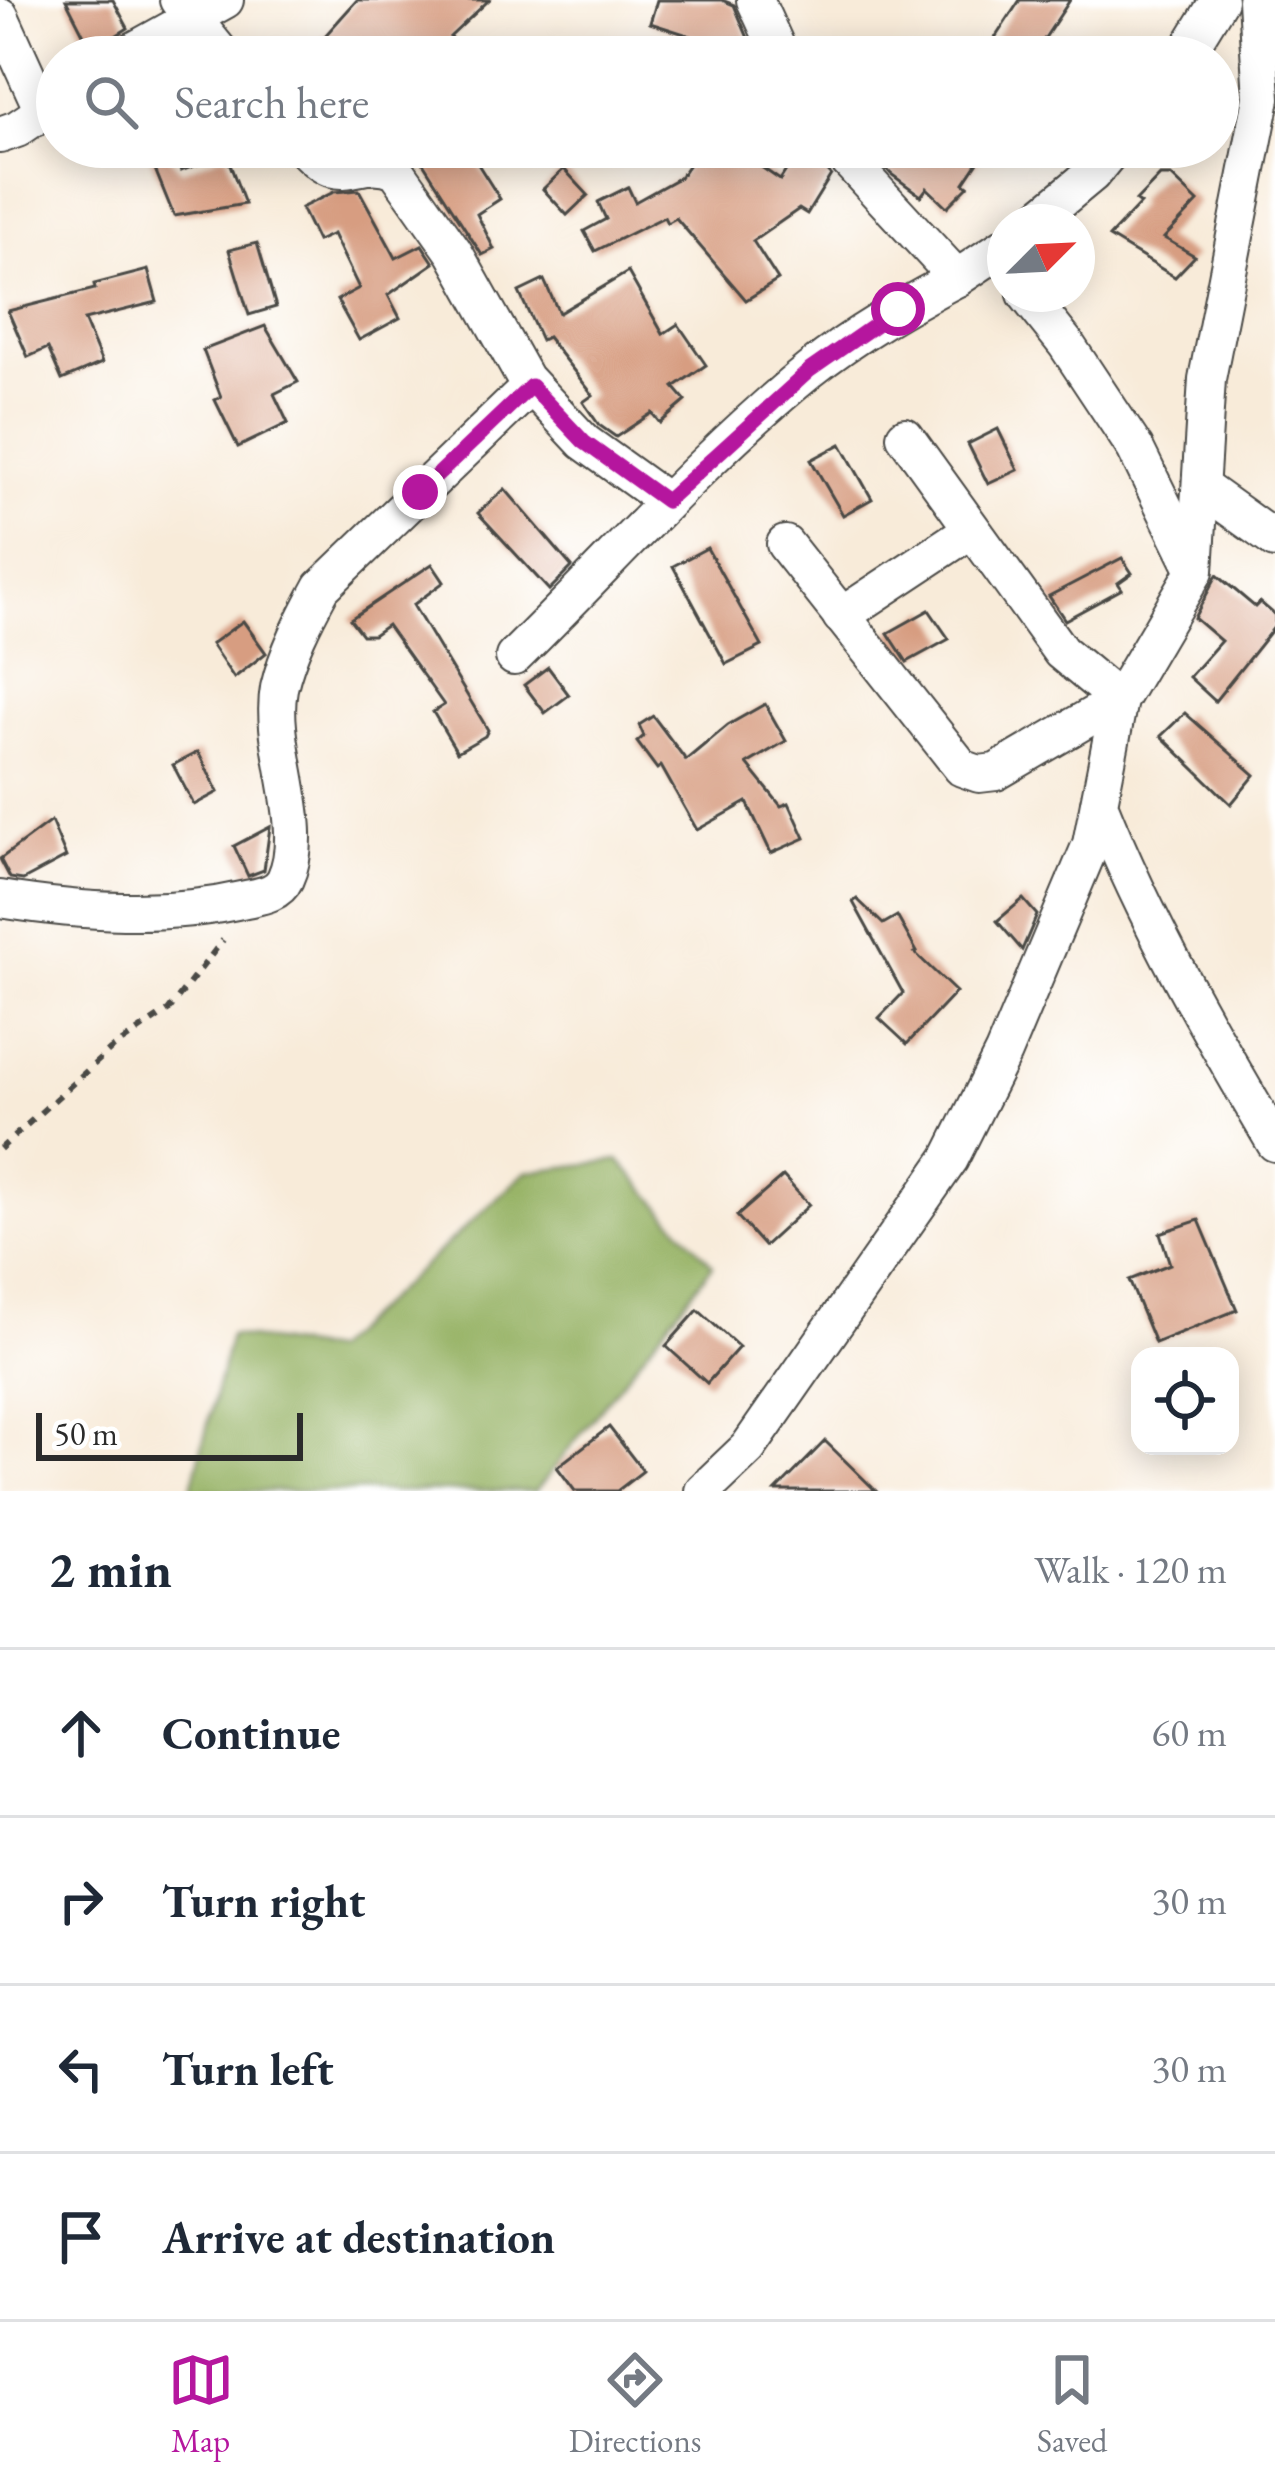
<!DOCTYPE html>
<meta charset="utf-8">
<style>
body{margin:0;font-family:"EB Garamond",serif;background:#f6f6f7;color:#1f2937}
.controls{position:absolute;right:36px;bottom:36px;display:grid;overflow:hidden;border-radius:24px;box-shadow:0 6px 30px #0003}
.controls button{width:108px;height:108px;display:grid;place-items:center;padding:0;border:0;border-bottom:3px solid #e0e1e3;background:#fff;color:#1f2937;font:60px sans-serif}
.compass{position:absolute;left:987px;top:204px;width:108px;height:108px;border-radius:50%;background:#fff;box-shadow:0 6px 30px #0003;rotate:66deg}
.scale{position:absolute;left:36px;bottom:30px;width:267px;box-sizing:border-box;padding-left:12px;border:6px solid #2b2b2b;border-top:0;font-size:33px;line-height:42px;white-space:nowrap;color:#2b2b2b;-webkit-text-stroke:9px #fff;paint-order:stroke}
.stop{position:absolute;width:36px;height:36px;margin:-27px;border:9px solid #b5179e;border-radius:50%;background:#fff}
.stop.end{background:#b5179e;border-color:#fff;box-shadow:0 3px 12px #0008}
.list{margin:0;padding:0;list-style:none}
h2{display:flex;justify-content:space-between;align-items:center;height:156px;margin:0;padding:0 48px;font-size:51px}
h2 small{font-size:39px;font-weight:400;color:#747a83}
.list li{display:grid;grid-template-columns:78px 1fr auto;gap:36px;align-items:center;box-sizing:border-box;height:168px;padding:0 48px;border-top:3px solid #e0e1e3}
.list b{display:block;font-size:45px;white-space:nowrap}
.list em{font-size:39px;font-style:normal;color:#747a83}
.icon{flex:none;width:66px;height:66px;fill:none;stroke:currentColor;stroke-width:2;stroke-linecap:round;stroke-linejoin:round}
.map{position:relative;flex:none;width:1275px;height:1491px;overflow:hidden}
.search{position:absolute;background:#fff;box-shadow:0 6px 30px #0003;left:36px;right:36px;top:36px;height:132px;display:flex;align-items:center;gap:30px;box-sizing:border-box;padding:0 42px;border-radius:66px;color:#747a83;font-size:45px}
.sheet{height:828px;background:#fff}
nav{display:flex;justify-content:space-around;align-items:center;box-sizing:border-box;height:168px;border-top:3px solid #e0e1e3;background:#fff;font-size:33px;color:#747a83}
nav a{display:grid;justify-items:center;gap:6px}
nav .on{color:#b5179e}
.map>svg:first-child{display:block}
.forest{fill:#96b265;stroke:#606e48;stroke-width:3}
.building{fill:#d79d81}
.lines{fill:none;stroke-linecap:round;stroke-linejoin:round}
.minor-casing{stroke:#4a4845;stroke-width:40}
.path{stroke:#4a4845;stroke-width:6;stroke-dasharray:9 9;stroke-linecap:butt}
.minor{stroke:#fff;stroke-width:36}
.route{stroke:#b5179e;stroke-width:15}
</style>
<div class="map">
<svg width="1275" height="1491" viewBox="0 0 1275 1491">
<rect width="100%" height="100%" fill="#fff"/>
<filter id="ink" filterUnits="userSpaceOnUse"><feTurbulence type="fractalNoise" baseFrequency=".00833" numOctaves="2"/><feDisplacementMap in="SourceGraphic" scale="24" xChannelSelector="R" yChannelSelector="G"/><feConvolveMatrix kernelMatrix="1 2 1 2 8 2 1 2 1" color-interpolation-filters="sRGB"/></filter>
<filter id="wash" filterUnits="userSpaceOnUse"><feTurbulence type="fractalNoise" baseFrequency=".004" numOctaves="4" result="noise"/><feDisplacementMap in="SourceGraphic" scale="48" xChannelSelector="R" yChannelSelector="G"/><feGaussianBlur stdDeviation="2.7" result="paint"/><feColorMatrix in="noise" values="0 0 0 0 0 0 0 0 0 0 0 0 0 0 0 0 0 1.4 0 .05"/><feComposite in="paint" operator="in"/></filter>
<g filter="url(#wash)">
<rect width="100%" height="100%" fill="#f8ebd9"/>
<!-- forest -->
<path class="forest" d="M619,1160L713,1265L536,1491H191L230,1335L330,1351L526,1172Z"/>
<g id="blocks">
<!-- building -->
<g class="building">
<path d="M66,0H113L128,28L92,51Z"/>
<path d="M357,0H489L450,37L473,57H306Z"/>
<path d="M657,0H722L734,5L756,57H717L722,46L650,23Z"/>
<path d="M1020,0H1070L1035,53L989,47Z"/>
<path d="M146,147H160L181,171L226,154L245,204L174,216Z"/>
<path d="M413,147H467L500,199L477,214L494,249L482,255Z"/>
<path d="M701,147H732L780,180L801,147H814L819,161L831,175L807,214L799,209L753,241L778,280L746,300L676,218L667,223L664,217L595,251L584,231L606,219L598,202L628,187L635,202L680,177Z"/>
<path d="M867,147H988L964,183L968,186L947,207L927,188L921,196L891,174Z"/>
<path d="M564,169L588,195L567,215L543,189Z"/>
<path d="M1160,176H1171L1198,202L1164,238L1195,256L1175,277L1109,237L1140,204L1136,201Z"/>
<path d="M359,190L396,258L422,245L434,263L388,295L400,318L359,340L337,300L359,288L333,234L317,241L301,208L334,192Z"/>
<path d="M257,243L276,307L249,315L229,250Z"/>
<path d="M148,270L157,302L84,320L102,363L62,380L48,348L28,357L8,311L95,289L94,284Z"/>
<path d="M628,272L663,334L678,324L706,365L674,387L686,401L660,423L652,413L616,437L599,425L583,402L593,395L547,337L541,340L519,292L544,280L559,313Z"/>
<path d="M265,326L298,382L274,394L288,423L238,447L215,400L221,397L203,350Z"/>
<path d="M998,429L1018,470L988,484L968,444Z"/>
<path d="M841,444L872,499L843,515L811,460Z"/>
<path d="M505,489L572,567L549,590L478,513Z"/>
<path d="M707,548L762,646L726,664L673,566Z"/>
<path d="M1122,558L1132,573L1118,583L1122,589L1065,620L1049,596Z"/>
<path d="M432,564L444,582L413,605L488,730L485,736L457,752L433,712L444,705L387,625L373,635H362L350,619Z"/>
<path d="M1217,575L1255,607L1260,602L1275,615V626L1215,701L1189,677L1221,641L1194,618Z"/>
<path d="M929,610L949,639L907,662L888,633Z"/>
<path d="M243,621L266,653L234,678L211,644Z"/>
<path d="M548,667L569,695L545,713L524,685Z"/>
<path d="M765,704L786,741L747,764L781,806L789,803L805,838L771,853L747,802L697,830L661,766L657,769L637,742L644,736L639,725L653,716L686,760L728,725Z"/>
<path d="M1185,713L1255,775L1231,804L1161,736Z"/>
<path d="M198,752L218,792L194,805L173,765Z"/>
<path d="M51,821L66,857L23,880L10,878L0,859Z"/>
<path d="M270,827L264,870L248,876L234,846Z"/>
<path d="M857,899L883,924L897,916L917,952L915,953L956,992L907,1044L879,1018L903,993L853,902Z"/>
<path d="M1023,899L1037,915L1022,950L997,921Z"/>
<path d="M783,1176L809,1205L764,1246L737,1216Z"/>
<path d="M1199,1220L1237,1310L1155,1343L1129,1280L1170,1264L1160,1233Z"/>
<path d="M698,1310L739,1347L707,1383L666,1346Z"/>
<path d="M609,1427L643,1471L617,1491H575L557,1467Z"/>
<path d="M825,1441L876,1491H776Z"/>
</g>
</g>
</g>
<g filter="url(#ink)">
<use href="#blocks" fill-opacity="0" stroke="#4a4845" stroke-width="3"/>
<g class="lines">
<!-- minor casing -->
<g class="minor-casing">
<g id="minor">
<path d="M178,0L224,57"/>
<path d="M755,0L781,57"/>
<path d="M0,16L44,113"/>
<path d="M122,57L225,0"/>
<path d="M1184,57L1219,0"/>
<path d="M0,135L17,129L57,102"/>
<path d="M303,147C345,193 354,153 396,170L454,252L525,379L584,442L666,501"/>
<path d="M1034,222L1092,174L1114,147"/>
<path d="M957,278L1005,246"/>
<path d="M1026,294L1066,344L1135,448L1194,568"/>
<path d="M1201,487L1275,540"/>
<path d="M785,544L962,768L979,774L996,772L1119,700L1061,652L905,436"/>
<path d="M841,616L971,530"/>
<path d="M514,657C612,561 703,457 810,370C855,334 906,305 957,278L836,147"/>
<path d="M1099,804C1147,924 1210,1033 1275,1143"/>
<path d="M0,899C82,912 164,918 246,899C260,896 278,894 285,879C310,826 268,745 279,688C287,653 305,618 322,587L531,386"/>
<path d="M703,1491L748,1448L950,1159L1003,1053L1091,844L1119,700L1195,571L1207,379L1262,98L1256,0"/>
</g>
</g>
<!-- path -->
<path class="path" d="M0,1149L110,1050L168,1011L223,940"/>
<!-- minor -->
<use href="#minor" class="minor"/>
</g>
</g>
<g class="lines" filter="url(#ink)">
<!-- route -->
<path class="route" d="M420,492L531,386L584,442L666,501L810,370L898,309"/>
</g>
</svg>
<div class="controls">
<button><svg class="icon" aria-label="locate" viewBox="0 0 24 24"><circle cx="12" cy="12" r="6"/><path d="M12 2v4M12 18v4M2 12h4M18 12h4"/></svg></button>
</div>
<svg class="compass" viewBox="-18 -18 36 36"><path d="M0-13l5 13h-10z" fill="#e53935"/><path d="M0 13l5-13h-10z" fill="#747a83"/></svg>
<div class="scale">50 m</div>
<div class="stop" style="left:898px;top:309px"></div>
<div class="stop end" style="left:420px;top:492px"></div>
<div class="search"><svg class="icon" aria-label="search" viewBox="0 0 24 24"><circle cx="10" cy="10" r="6"/><path d="M15 15l6 6"/></svg>Search here</div>
</div>
<section class="sheet">
<h2>2 min<small>Walk · 120 m</small></h2>
<ul class="list">
<li><svg class="icon" aria-label="ahead" viewBox="0 0 24 24"><path d="M12 20V5M6 11l6-6 6 6"/></svg><div><b>Continue</b></div><em>60 m</em></li>
<li><svg class="icon" aria-label="right" viewBox="0 0 24 24"><path d="M7 20v-9h11M14 6l5 5-5 5"/></svg><div><b>Turn right</b></div><em>30 m</em></li>
<li><svg class="icon" aria-label="left" viewBox="0 0 24 24"><path d="M17 20v-9H6M10 6l-5 5 5 5"/></svg><div><b>Turn left</b></div><em>30 m</em></li>
<li><svg class="icon" aria-label="arrive" viewBox="0 0 24 24"><path d="M6 21V4h12l-3 4 3 4H6"/></svg><div><b>Arrive at destination</b></div></li>
</ul>
</section>
<nav>
<a class="on"><svg class="icon" aria-label="map" viewBox="0 0 24 24"><path d="M3 6l6-2 6 2 6-2v14l-6 2-6-2-6 2zM9 4v14M15 6v14"/></svg>Map</a>
<a><svg class="icon" aria-label="directions" viewBox="0 0 24 24"><path d="M12 3l9 9-9 9-9-9zM9 14v-3h6M13 9l2 2-2 2"/></svg>Directions</a>
<a><svg class="icon" aria-label="saved" viewBox="0 0 24 24"><path d="M7 4h10v16l-5-4-5 4z"/></svg>Saved</a>
</nav>
